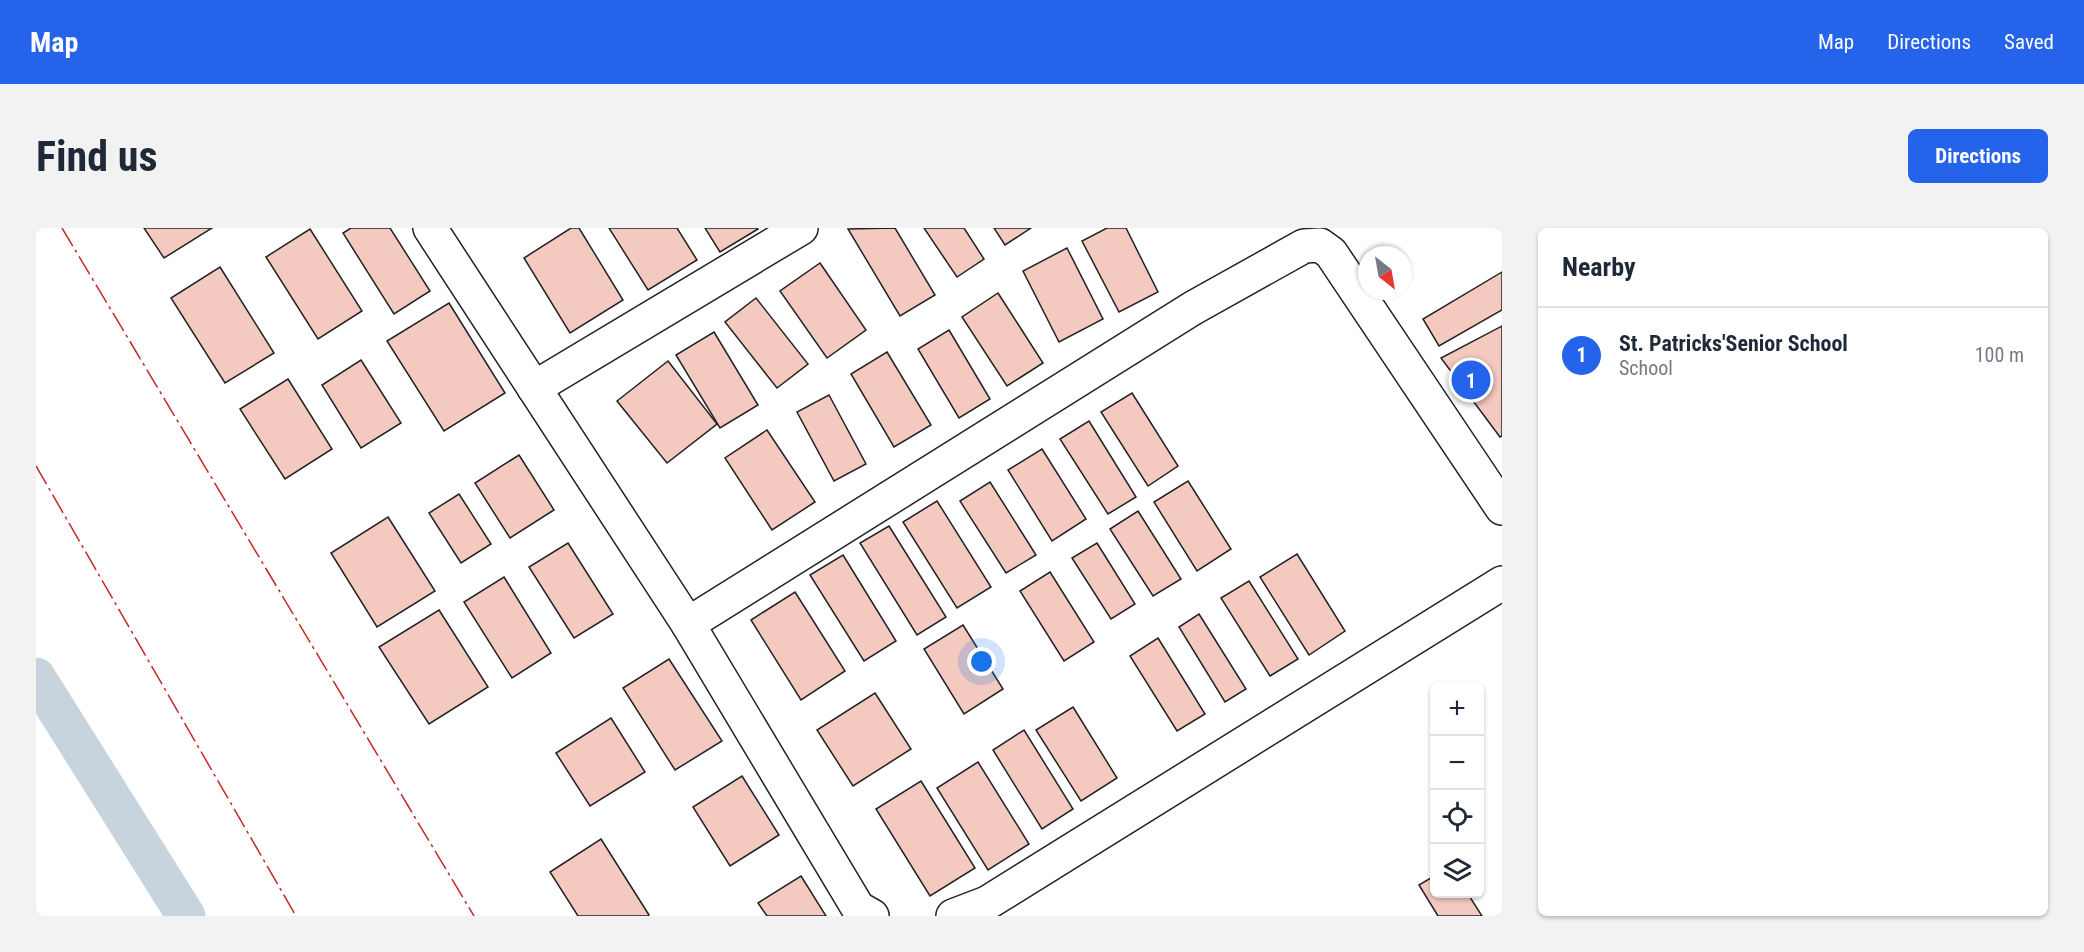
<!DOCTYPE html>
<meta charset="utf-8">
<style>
body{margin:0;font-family:"Roboto Condensed",sans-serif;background:#f2f2f3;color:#1f2937}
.controls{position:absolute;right:18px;bottom:18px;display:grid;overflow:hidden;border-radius:9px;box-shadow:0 2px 4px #0004}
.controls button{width:54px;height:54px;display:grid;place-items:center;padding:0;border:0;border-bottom:2px solid #e0e1e3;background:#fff;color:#1f2937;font:30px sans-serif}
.compass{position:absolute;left:1322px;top:18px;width:54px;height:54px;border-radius:50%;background:#fff;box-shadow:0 2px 4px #0004;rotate:149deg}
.you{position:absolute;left:946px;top:434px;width:21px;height:21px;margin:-15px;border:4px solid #fff;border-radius:50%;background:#1a73e8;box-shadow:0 0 0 9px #1a73e833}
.badge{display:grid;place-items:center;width:39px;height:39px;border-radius:50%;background:#2563eb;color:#fff;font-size:20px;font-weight:700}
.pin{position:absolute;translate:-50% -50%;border:3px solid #fff;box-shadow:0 2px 6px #0006}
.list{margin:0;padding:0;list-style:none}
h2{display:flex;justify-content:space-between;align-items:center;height:78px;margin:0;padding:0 24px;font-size:26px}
h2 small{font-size:20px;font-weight:400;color:#747a83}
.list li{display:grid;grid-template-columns:39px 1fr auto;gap:18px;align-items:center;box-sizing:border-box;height:96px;padding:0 24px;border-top:2px solid #e0e1e3}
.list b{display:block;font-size:22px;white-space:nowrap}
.list p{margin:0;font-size:20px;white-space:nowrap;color:#747a83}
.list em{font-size:20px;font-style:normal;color:#747a83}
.icon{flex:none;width:33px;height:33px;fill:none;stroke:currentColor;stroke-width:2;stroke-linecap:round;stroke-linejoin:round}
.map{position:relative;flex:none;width:1466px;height:688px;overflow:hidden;border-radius:9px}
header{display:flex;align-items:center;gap:36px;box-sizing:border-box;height:84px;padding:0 30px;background:#2563eb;color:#fff}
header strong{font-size:28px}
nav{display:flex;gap:33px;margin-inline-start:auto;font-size:21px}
.intro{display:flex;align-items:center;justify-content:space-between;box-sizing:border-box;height:144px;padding:0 36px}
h1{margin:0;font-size:42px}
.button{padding:15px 27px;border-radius:9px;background:#2563eb;color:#fff;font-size:21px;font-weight:700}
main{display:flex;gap:36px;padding:0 36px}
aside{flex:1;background:#fff;border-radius:9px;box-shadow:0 2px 4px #0004}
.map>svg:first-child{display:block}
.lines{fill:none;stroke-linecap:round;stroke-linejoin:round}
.canal{stroke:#c7d3dd;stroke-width:39}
.building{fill:#f3c9c0;stroke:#222;stroke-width:1.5}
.street-casing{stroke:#222;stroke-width:36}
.secondary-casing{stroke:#222;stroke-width:36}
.street{stroke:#fff;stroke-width:33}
.secondary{stroke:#fff;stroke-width:33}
.power{stroke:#c62828;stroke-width:1.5;stroke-dasharray:21 4.5 3 4.5;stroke-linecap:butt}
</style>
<header>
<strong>Map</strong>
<nav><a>Map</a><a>Directions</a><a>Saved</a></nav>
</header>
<div class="intro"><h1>Find us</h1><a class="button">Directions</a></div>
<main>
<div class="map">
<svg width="1466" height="688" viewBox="0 0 1466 688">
<rect width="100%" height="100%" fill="#fff"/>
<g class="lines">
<!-- canal -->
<path class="canal" d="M0,449L150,688"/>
</g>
<!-- building -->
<g class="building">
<path d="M108,0H176L128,30Z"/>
<path d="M315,0H354L394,63L358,86L307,5Z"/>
<path d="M535,0H543L587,72L534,105L488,30Z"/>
<path d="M573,0H641L661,32L612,62Z"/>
<path d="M669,0H721L722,1L684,24Z"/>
<path d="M859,0L899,67L864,88L812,1Z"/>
<path d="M888,0H928L948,31L921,49Z"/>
<path d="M958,0H995L969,17Z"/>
<path d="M1071,0H1090L1122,64L1083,84L1046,13Z"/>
<path d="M274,1L326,83L282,111L230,29Z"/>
<path d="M1031,20L1067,91L1023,114L987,43Z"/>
<path d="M784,35L830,102L791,130L744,63Z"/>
<path d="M184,39L238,125L189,155L135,70Z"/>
<path d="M1466,44V82L1403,118L1387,91Z"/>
<path d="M962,65L1007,135L971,158L926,89Z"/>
<path d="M720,70L772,136L741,160L689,94Z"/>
<path d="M413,75L469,165L408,203L351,113Z"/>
<path d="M1466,98V208L1464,209L1405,130Z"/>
<path d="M913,102L954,171L923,190L882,121Z"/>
<path d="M678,104L722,177L684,200L640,127Z"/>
<path d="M851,124L895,197L858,219L815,146Z"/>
<path d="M325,132L365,195L325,220L286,157Z"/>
<path d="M632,133L681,196L631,235L581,173Z"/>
<path d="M252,151L296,221L249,251L204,181Z"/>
<path d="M1096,165L1142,238L1112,258L1065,184Z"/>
<path d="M793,167L830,236L798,253L761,184Z"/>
<path d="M1053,193L1100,269L1072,286L1024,211Z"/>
<path d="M731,202L779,274L736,302L689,230Z"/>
<path d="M1006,221L1050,291L1016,313L972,242Z"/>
<path d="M483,227L518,282L474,310L439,255Z"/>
<path d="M1152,253L1195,321L1161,343L1118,274Z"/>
<path d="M954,254L1000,327L970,345L924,273Z"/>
<path d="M423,266L455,316L425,335L393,285Z"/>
<path d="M901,273L955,359L921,380L867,294Z"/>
<path d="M1102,283L1145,351L1117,368L1074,301Z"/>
<path d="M352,289L399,363L341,399L295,325Z"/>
<path d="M853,298L910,389L881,407L824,315Z"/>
<path d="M532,315L577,386L538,410L493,339Z"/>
<path d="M1061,315L1099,376L1075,391L1036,330Z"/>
<path d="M1261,326L1309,403L1273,427L1224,349Z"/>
<path d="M807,327L860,413L828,433L774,347Z"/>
<path d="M1014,344L1058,414L1028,433L984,363Z"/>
<path d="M468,349L515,425L476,450L428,374Z"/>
<path d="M1213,353L1262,431L1234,448L1185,370Z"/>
<path d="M759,364L809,443L765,472L715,392Z"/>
<path d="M403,382L452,459L393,496L343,419Z"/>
<path d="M1163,386L1210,461L1189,474L1143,399Z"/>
<path d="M927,397L967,461L928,486L888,421Z"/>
<path d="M1122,410L1169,486L1141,503L1094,428Z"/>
<path d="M633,431L686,513L639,542L587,460Z"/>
<path d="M839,465L875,521L817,558L781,502Z"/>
<path d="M1037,479L1081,550L1045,573L1000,502Z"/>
<path d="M575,490L609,544L554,578L520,525Z"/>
<path d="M988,502L1037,581L1006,601L957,522Z"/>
<path d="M942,534L993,616L952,642L901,560Z"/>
<path d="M706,548L743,607L694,638L657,579Z"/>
<path d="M885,553L939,640L894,668L840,581Z"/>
<path d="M565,611L613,687L612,688H542L514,644Z"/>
<path d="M765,648L790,688H731L722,675Z"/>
<path d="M1398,648V666H1432L1446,688H1402L1383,657Z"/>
</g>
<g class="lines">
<!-- street casing -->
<g class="street-casing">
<g id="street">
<path d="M498,160L765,0"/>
<path d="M652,396L1157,80L1268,18L1284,17L1295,25L1466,280"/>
</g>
</g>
<!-- secondary casing -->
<g class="secondary-casing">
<g id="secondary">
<path d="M394,0L652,396L822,680L836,688"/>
<path d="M917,688L951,675L1466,355"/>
</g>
</g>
<!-- street -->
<use href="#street" class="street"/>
<!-- secondary -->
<use href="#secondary" class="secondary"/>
<!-- power -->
<g class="power">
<path d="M26,0L438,688"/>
<path d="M0,238L260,688"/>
</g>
</g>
</svg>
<div class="controls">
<button>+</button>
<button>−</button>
<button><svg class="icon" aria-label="locate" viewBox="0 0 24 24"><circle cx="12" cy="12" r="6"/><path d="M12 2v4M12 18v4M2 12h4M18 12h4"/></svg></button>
<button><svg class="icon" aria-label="layers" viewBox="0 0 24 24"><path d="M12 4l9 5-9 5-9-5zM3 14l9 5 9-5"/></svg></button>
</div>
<svg class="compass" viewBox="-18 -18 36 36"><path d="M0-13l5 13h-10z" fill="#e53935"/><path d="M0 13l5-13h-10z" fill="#747a83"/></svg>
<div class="you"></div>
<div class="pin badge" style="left:1435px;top:152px">1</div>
</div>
<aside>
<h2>Nearby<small></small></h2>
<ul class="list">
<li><span class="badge">1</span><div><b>St. Patricks'Senior School</b><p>School</p></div><em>100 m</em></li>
</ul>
</aside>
</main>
